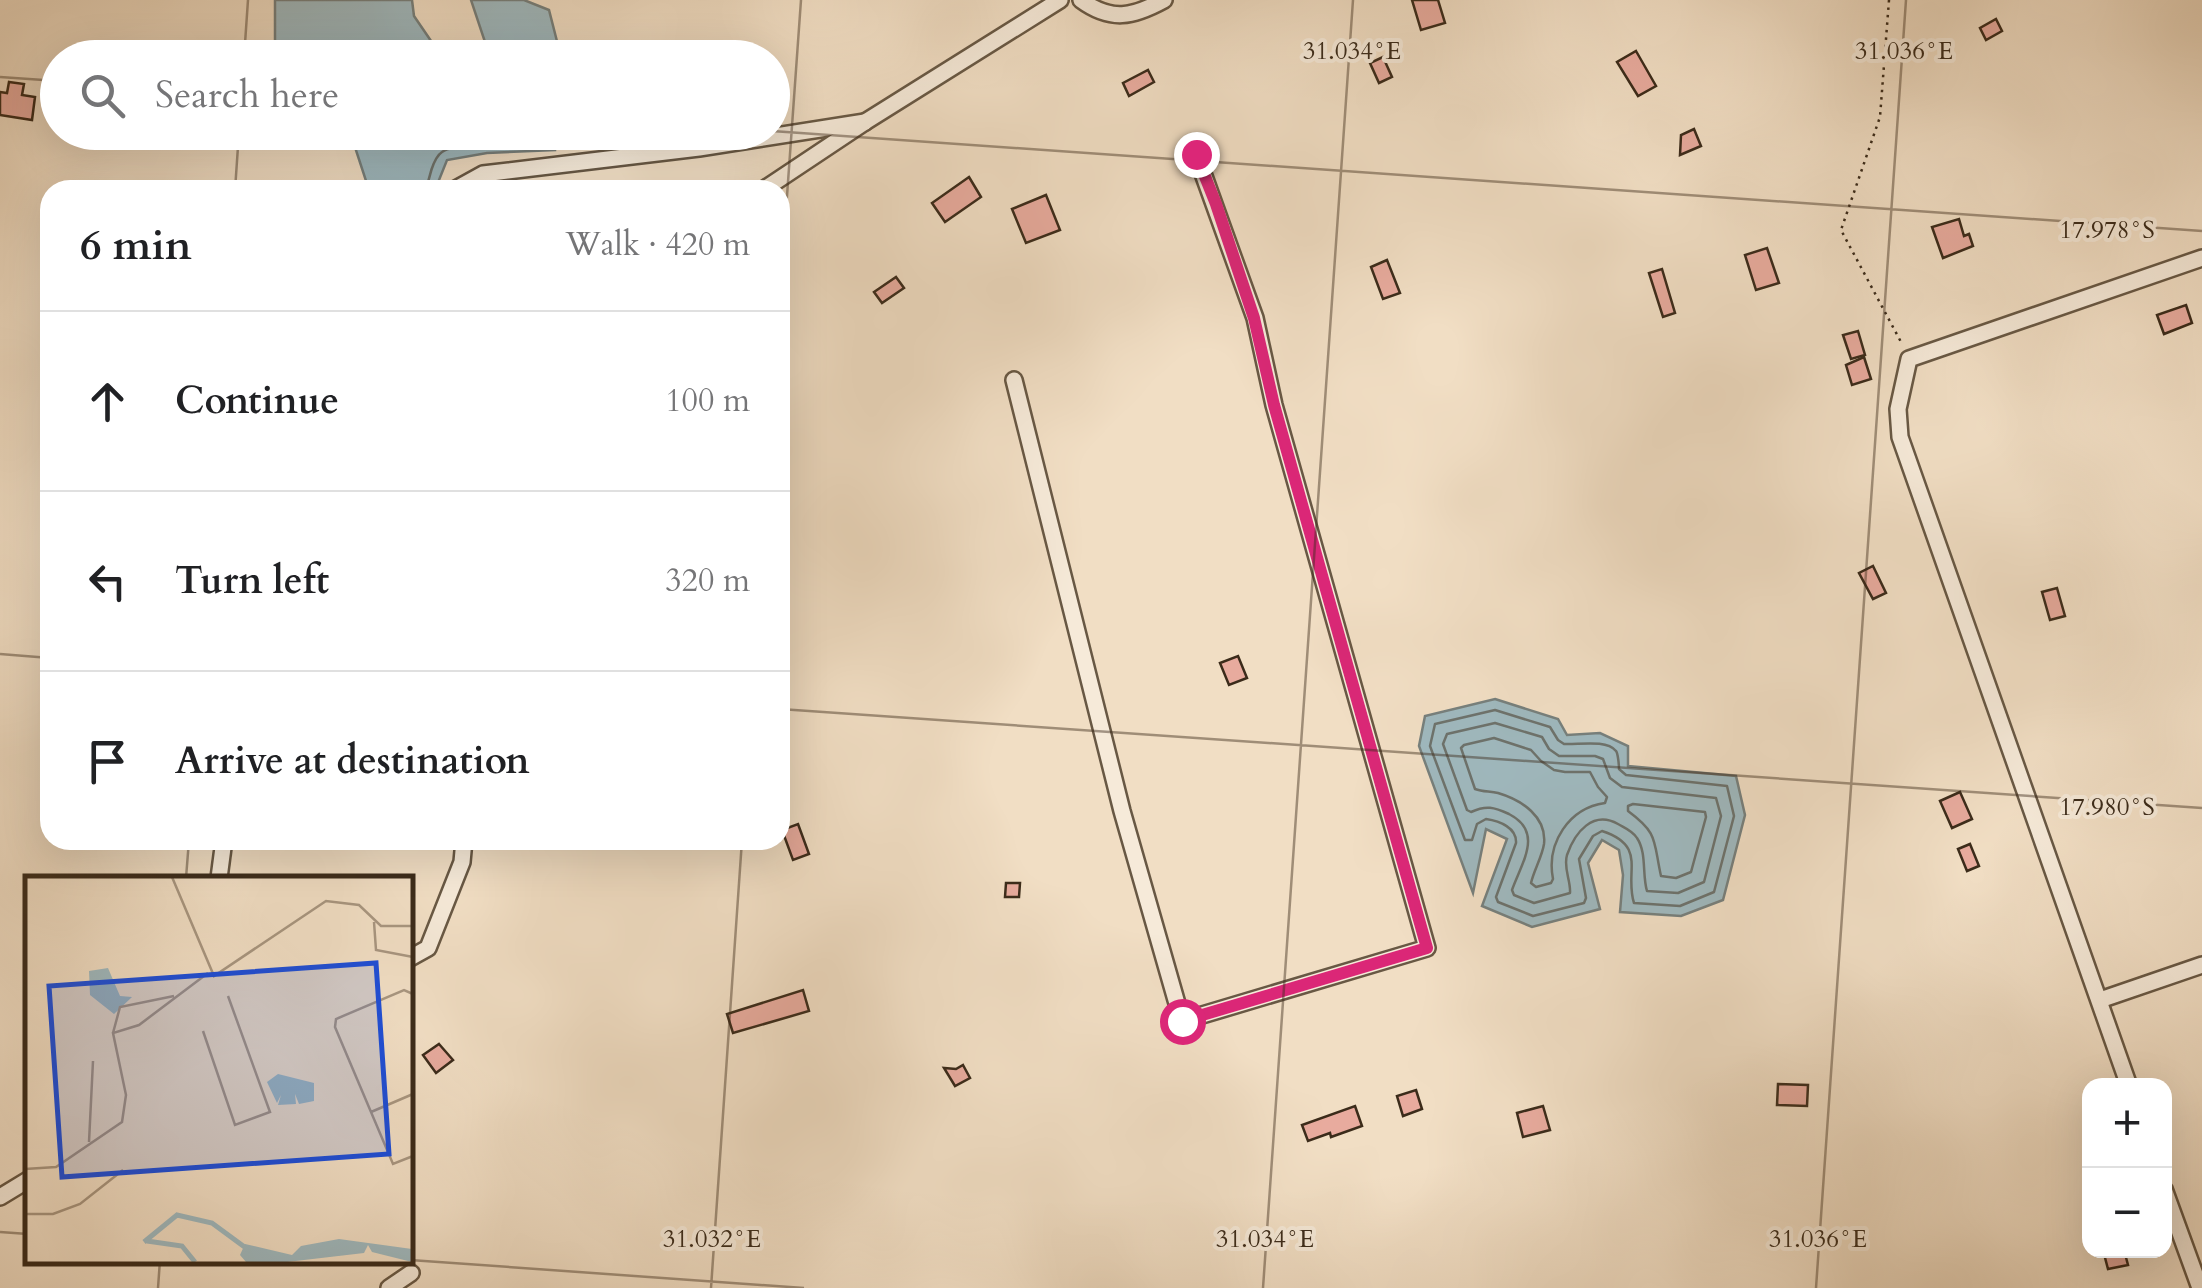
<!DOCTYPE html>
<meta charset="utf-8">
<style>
body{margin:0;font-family:Cardo,serif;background:#f6f6f6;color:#202124}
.controls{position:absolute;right:30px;bottom:30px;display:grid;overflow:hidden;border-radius:20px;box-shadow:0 10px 40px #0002}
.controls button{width:90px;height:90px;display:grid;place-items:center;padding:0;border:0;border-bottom:2px solid #e0e0e0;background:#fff;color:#202124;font:50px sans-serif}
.stop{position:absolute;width:30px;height:30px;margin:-22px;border:8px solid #db2777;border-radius:50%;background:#fff}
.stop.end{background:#db2777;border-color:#fff;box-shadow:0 2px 10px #0008}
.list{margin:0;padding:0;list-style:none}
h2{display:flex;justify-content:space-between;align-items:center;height:130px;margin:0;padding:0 40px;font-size:42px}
h2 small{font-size:32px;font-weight:400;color:#757577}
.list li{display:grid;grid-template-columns:65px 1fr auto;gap:30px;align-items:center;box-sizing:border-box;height:180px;padding:0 40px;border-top:2px solid #e0e0e0}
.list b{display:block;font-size:38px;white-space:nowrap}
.list em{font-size:32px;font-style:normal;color:#757577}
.icon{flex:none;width:55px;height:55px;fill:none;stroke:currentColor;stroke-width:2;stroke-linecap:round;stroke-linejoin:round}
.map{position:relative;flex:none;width:2202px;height:1288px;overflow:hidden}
.search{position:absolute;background:#fff;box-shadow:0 10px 40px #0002;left:40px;top:40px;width:750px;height:110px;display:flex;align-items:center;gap:25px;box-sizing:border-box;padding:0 35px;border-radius:55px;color:#757577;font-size:38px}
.panel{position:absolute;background:#fff;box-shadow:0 10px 40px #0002;left:40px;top:180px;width:750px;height:670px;border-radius:30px}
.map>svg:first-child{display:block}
.water{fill:#9fb9bf;stroke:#77807d;stroke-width:2.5}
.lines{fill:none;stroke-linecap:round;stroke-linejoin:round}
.shore{stroke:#6d726c;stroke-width:2.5}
.building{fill:#e8ab9e;stroke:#3b2b1a;stroke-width:2.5}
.street-casing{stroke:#685844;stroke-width:20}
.path{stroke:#3b2b1a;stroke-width:2.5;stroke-dasharray:2.5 5;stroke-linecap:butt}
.street{stroke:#f6ead9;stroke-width:15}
.route{stroke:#db2777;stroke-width:12}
.ticks{fill:none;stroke:#3b2b1a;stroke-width:2.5;stroke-opacity:0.45}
.inset-river{fill:none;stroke:#9fb9bf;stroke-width:5}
.inset-road{fill:none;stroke:#a89680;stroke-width:2.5}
.view{fill:#1d4ed8;fill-opacity:0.15;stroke:#1d4ed8;stroke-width:5}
.inset-edge{fill:none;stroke:#3b2b1a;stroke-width:5}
.ticks-label{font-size:25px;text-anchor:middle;fill:#3b2b1a;stroke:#f6ead9;stroke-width:8;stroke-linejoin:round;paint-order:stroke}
</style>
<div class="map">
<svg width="2202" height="1288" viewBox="0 0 2202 1288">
<rect width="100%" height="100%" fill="#f1dec4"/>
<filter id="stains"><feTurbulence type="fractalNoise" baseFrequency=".002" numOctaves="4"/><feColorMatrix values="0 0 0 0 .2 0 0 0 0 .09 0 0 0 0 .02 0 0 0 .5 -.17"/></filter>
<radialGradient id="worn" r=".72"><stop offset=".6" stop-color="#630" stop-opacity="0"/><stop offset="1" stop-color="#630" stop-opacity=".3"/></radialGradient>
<!-- water -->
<g class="water">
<path d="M275,0H412L414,16L442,57H275Z"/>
<path d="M471,0H524L549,10L561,57H490Z"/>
<path d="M303,133H554L555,150L487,153L447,160L435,190H369L354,144Z"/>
<path d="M1495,699L1558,719L1567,735L1600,733L1628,746V766L1736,776L1745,815L1723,900L1681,916L1620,912L1623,875L1619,850L1602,840L1588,863L1600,909L1532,927L1482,906L1507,839L1486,829L1473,893L1419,746L1425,716Z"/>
</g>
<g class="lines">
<!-- shore -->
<g class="shore">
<path d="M427,190C428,180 433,158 442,152C455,142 521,142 540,141L544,138L545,132"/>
<path d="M1495,710L1550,727L1558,740L1564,744C1578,745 1606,739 1616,751C1618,753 1619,766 1619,769L1626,775L1727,786L1734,816L1714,892L1680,906L1634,903C1624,872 1648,846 1602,831L1593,836L1579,859L1586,898L1584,903L1533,916L1498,902L1496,897L1516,843C1517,828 1500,821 1486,819L1477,824L1472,840H1465L1430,746L1435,724Z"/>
<path d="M1495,723L1542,737L1549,749L1559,756H1595L1603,759L1610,778L1622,787L1716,798L1721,816L1704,882L1678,893L1647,891C1642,875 1647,853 1637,838C1633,831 1625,828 1618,824C1593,810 1575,832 1567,855C1563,868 1571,881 1570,893L1534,903L1514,895L1512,890C1522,862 1544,832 1509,814C1494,807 1486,805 1471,812L1467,810L1443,744L1447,734Z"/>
<path d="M1494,738L1531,750L1541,761L1554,770L1565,772H1590L1598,787L1607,797L1605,803C1569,808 1546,843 1553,879L1551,883L1536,887L1531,883C1534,870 1542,857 1544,844C1547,817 1522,800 1498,793C1490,791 1483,792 1475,789L1461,748L1464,745Z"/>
<path d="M1633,804L1705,812L1706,817L1691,872L1676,878L1661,876C1653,840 1659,834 1628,811V806Z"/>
</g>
</g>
<!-- building -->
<g class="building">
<path d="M1412,0H1438L1445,23L1421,30Z"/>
<path d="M1996,19L2002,31L1986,40L1980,28Z"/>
<path d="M1636,51L1656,86L1638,96L1617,62Z"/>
<path d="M1383,57L1392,77L1379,83L1370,63Z"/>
<path d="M1148,70L1154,82L1129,96L1123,83Z"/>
<path d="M9,82L24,84L22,95L35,97L32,120L0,115V92L7,93Z"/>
<path d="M1694,129L1701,146L1680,155L1681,135Z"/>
<path d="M969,177L981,197L945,222L932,203Z"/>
<path d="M1046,195L1060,230L1026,243L1012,209Z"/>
<path d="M1959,219L1964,236L1969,234L1973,246L1943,258L1932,227Z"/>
<path d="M1767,248L1779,283L1756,290L1745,255Z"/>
<path d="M1387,260L1400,293L1383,299L1371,267Z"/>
<path d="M1662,269L1675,313L1663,317L1649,273Z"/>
<path d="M896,277L904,288L882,303L874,292Z"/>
<path d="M2186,305L2192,323L2164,334L2157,315Z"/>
<path d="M1858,331L1865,355L1851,359L1843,335Z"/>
<path d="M1864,357L1871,379L1852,385L1846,365Z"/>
<path d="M1873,566L1886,593L1873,599L1859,573Z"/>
<path d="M2057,588L2065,616L2050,620L2042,592Z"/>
<path d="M1238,656L1247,678L1229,685L1220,663Z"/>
<path d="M1960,792L1972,819L1952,828L1940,801Z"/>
<path d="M798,824L809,854L793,860L782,830Z"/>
<path d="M1970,844L1979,866L1967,871L1958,849Z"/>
<path d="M1006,883H1020L1019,897H1005Z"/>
<path d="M803,990L809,1011L733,1033L727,1014Z"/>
<path d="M439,1044L453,1060L436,1073L423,1055Z"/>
<path d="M963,1065L970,1078L955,1086L944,1068L956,1069Z"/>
<path d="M1778,1084L1808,1085L1807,1106L1777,1105Z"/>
<path d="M1416,1090L1422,1109L1403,1116L1397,1096Z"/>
<path d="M1355,1106L1362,1126L1331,1137L1330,1133L1308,1141L1302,1125Z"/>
<path d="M1543,1106L1550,1130L1523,1137L1517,1113Z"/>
<path d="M2103,1250H2124L2128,1265L2108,1269Z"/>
</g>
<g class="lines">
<!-- street casing -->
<g class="street-casing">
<g id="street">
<path d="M1081,0C1111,22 1133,17 1164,0"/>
<path d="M454,190L483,174L699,148L865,122"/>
<path d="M763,190L865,122L1060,0"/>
<path d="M1014,380L1122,811L1182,1021L1427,948L1274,405L1255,318L1196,154"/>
<path d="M219,878L224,840"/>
<path d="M410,958L428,948L462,862L464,840"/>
<path d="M2100,1000L2202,965"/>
<path d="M2129,1086L1900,437L1898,409L1909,359L2202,258"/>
<path d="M2164,1189L2200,1288"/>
<path d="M0,1197L28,1180"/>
<path d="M389,1288L411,1273"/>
</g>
</g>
<!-- path -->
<path class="path" d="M1889,0L1880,117L1841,230L1901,342"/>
<!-- street -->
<use href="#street" class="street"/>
</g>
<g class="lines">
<!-- route -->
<path class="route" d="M1182,1021L1427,948L1274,405L1254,318L1216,204L1196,154"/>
</g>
<!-- ticks -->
<path class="ticks" d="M244,58L248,0M0,77L58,81M772,131L2202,231M235,190L239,132M780,294L801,0M0,654L50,658M780,709L2202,808M186,878L189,840M0,1232L28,1234M410,1260L804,1288M158,1288L160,1260M711,1288L742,840M1263,1288L1353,0M1816,1288L1906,0"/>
<!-- overview -->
<g transform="translate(25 876)">
<rect width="388" height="388" fill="#f1dec4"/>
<path d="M83,92L95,120L107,121L89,138L65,119L64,95ZM253,198L289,207V225L274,228L270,218L271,228L253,229L256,219L252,227L242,206ZM314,363L387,373V386L347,376L343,369L339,377L262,386H221L215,379L220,368L267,379L276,370Z" fill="#9fb9bf"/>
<path class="inset-river" d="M122,365L157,370L170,386M119,366L152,339L187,347L225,375"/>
<path class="inset-road" d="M147,1L189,100L301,25L334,29L356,50H388M349,46L351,74L388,81M388,118L379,114L311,143L310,151L368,288L388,280M178,155L210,249L245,236L203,120M88,157L95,131L149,120M346,236L388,218M64,266L68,185M0,293L31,291L97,246L101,219L88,157L114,149L183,97M0,338H28L55,328L98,294"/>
<path class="view" d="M351,87L364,278L37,301L24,110Z"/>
<rect width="388" height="388" class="inset-edge"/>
</g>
<g class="ticks-label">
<text x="1352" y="59">31.034°E</text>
<text x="1904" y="59">31.036°E</text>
<text x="2107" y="238">17.978°S</text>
<text x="2107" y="815">17.980°S</text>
<text x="712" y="1247">31.032°E</text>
<text x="1265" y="1247">31.034°E</text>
<text x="1818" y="1247">31.036°E</text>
</g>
<rect width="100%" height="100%" filter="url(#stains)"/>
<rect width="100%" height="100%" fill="url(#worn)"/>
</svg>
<div class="controls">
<button>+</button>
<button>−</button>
</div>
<div class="stop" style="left:1182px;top:1021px"></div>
<div class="stop end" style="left:1196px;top:154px"></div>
<div class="search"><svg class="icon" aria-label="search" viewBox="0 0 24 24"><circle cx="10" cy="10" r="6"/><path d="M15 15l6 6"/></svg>Search here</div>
<section class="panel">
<h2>6 min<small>Walk · 420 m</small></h2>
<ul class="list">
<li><svg class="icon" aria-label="ahead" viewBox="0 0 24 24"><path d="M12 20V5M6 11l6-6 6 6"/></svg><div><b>Continue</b></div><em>100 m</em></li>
<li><svg class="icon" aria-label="left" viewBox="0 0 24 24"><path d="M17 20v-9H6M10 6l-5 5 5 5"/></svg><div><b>Turn left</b></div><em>320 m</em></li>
<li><svg class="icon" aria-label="arrive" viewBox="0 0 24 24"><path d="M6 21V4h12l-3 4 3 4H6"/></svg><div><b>Arrive at destination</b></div></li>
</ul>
</section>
</div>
